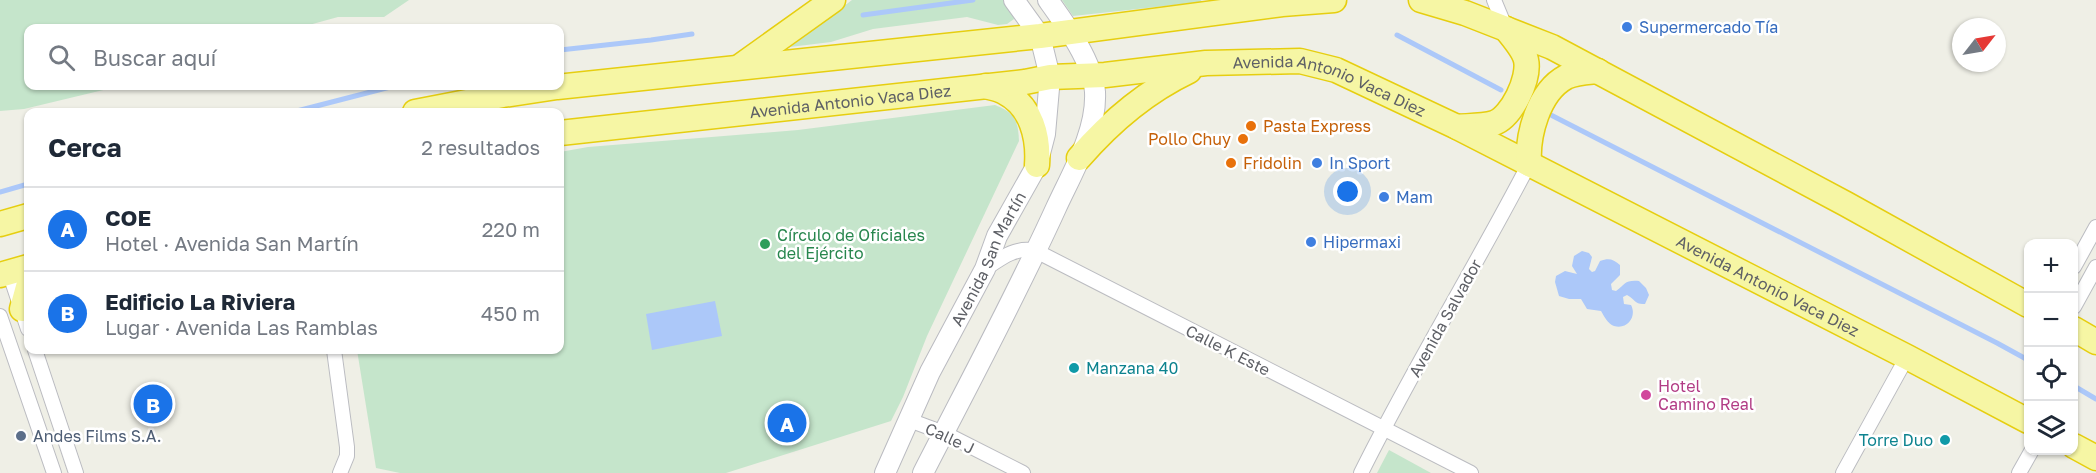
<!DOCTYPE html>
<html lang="es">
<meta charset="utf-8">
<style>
body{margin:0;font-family:"Golos Text",sans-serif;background:#f6f6f7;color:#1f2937}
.controls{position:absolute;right:18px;bottom:18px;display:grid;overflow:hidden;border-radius:12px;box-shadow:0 2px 4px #0004}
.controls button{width:54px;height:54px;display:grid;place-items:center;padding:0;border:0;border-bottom:2px solid #e0e1e3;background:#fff;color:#1f2937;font:30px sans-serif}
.compass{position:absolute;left:1952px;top:18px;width:54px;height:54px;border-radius:50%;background:#fff;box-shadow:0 2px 4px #0004;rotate:59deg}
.you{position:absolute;left:1348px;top:192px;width:21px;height:21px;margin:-15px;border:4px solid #fff;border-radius:50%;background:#1a73e8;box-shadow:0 0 0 9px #1a73e833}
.badge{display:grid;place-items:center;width:39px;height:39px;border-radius:50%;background:#1a73e8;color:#fff;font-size:20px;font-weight:700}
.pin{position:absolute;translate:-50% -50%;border:3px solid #fff;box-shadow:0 2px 6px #0006}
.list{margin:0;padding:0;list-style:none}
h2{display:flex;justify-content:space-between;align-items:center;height:78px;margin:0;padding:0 24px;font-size:26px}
h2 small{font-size:20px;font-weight:400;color:#747a83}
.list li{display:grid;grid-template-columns:39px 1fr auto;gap:18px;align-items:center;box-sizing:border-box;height:84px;padding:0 24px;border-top:2px solid #e0e1e3}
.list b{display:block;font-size:22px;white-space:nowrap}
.list p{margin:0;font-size:20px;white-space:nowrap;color:#747a83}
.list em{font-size:20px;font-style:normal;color:#747a83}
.icon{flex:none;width:33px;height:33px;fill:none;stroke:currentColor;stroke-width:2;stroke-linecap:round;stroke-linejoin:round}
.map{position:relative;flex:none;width:2096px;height:473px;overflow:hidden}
.search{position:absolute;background:#fff;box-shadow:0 2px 4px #0004;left:24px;top:24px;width:540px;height:66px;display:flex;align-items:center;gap:15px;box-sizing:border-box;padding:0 21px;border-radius:12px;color:#747a83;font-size:22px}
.panel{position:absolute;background:#fff;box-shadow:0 2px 4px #0004;left:24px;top:108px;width:540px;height:246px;border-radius:12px}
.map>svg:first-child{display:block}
.green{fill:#c5e5cb}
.water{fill:#acc8f9}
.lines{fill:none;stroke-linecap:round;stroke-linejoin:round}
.stream{stroke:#acc8f9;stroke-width:5}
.minor-casing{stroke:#bbbcc1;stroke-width:16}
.secondary-casing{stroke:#babbc1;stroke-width:22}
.trunk-casing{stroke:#e6ce10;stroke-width:27}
.minor{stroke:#fff;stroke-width:14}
.secondary{stroke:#fff;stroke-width:20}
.trunk{stroke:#f6f6a4;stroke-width:24}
.shop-dot{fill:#3f7fe0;stroke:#fff;stroke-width:2}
.food-dot{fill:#e8710a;stroke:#fff;stroke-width:2}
.leisure-dot{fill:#2e9e5b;stroke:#fff;stroke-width:2}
.culture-dot{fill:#0f9aa8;stroke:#fff;stroke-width:2}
.hotel-dot{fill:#d1479c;stroke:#fff;stroke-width:2}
.service-dot{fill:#5c6f8a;stroke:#fff;stroke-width:2}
.labels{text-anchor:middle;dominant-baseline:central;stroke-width:5;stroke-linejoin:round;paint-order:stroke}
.shop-label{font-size:16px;fill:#366cbe;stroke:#fff;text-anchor:start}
.street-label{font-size:16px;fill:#5e6066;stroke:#fff}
.food-label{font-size:16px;fill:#c56008;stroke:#fff;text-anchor:start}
.leisure-label{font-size:16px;fill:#27864d;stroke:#fff;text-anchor:start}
.culture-label{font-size:16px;fill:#0d838f;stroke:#fff;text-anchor:start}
.hotel-label{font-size:16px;fill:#b23c85;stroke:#fff;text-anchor:start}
.service-label{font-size:16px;fill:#4e5e75;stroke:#fff;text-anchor:start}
</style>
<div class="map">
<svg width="2096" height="473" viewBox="0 0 2096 473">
<rect width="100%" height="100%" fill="#efefe6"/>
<!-- green -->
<g class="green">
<path d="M0,0H409L384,17H338L298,28H28V86H120L24,109L0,111Z"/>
<path d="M852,0H1005L1013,12L1014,19L1007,24L998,25L967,17L873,29L831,42L790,47Z"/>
<path d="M1062,0H1201L1202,2L1073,16Z"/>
<path d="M995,105C1015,113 1018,120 1019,141L927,336L903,397L891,421L726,473H400L376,468L357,350H560V152L588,147L798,130Z"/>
<path d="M1389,450L1431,473H1377Z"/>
</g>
<!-- water -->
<g class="water">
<path d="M1582,251L1589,253L1592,257L1589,269L1592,272L1595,271L1600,261C1609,258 1613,259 1620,265V275L1611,284L1612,290L1616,291C1626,284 1624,280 1639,281L1646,288L1649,295L1645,304C1635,305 1635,299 1627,295L1623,297L1624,304L1631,305C1637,316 1628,330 1614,326C1608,324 1604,316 1601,311L1587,309L1581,299H1569L1559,296L1555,282L1556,276L1565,271L1577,274L1572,266L1574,256Z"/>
<path d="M715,301L722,336L652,350L646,314Z"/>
</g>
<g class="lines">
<!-- stream -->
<g class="stream">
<path d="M863,15L973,0"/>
<path d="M1397,35L1501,90"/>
<path d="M560,50L651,40L692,34"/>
<path d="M293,112L394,86"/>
<path d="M1547,113L1997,343L2028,360"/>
<path d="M0,192L28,184"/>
<path d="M2074,386L2096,399"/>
</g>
<!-- minor casing -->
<g class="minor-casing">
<g id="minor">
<path d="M1494,0L1506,29"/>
<path d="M2074,267L2096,227"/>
<path d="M985,269C1001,258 1016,246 1036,251L1471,473"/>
<path d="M9,272L28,329"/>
<path d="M2074,307L2096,267"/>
<path d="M0,316L54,473"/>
<path d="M35,350L76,473"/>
<path d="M334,350L347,447V456L340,473"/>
<path d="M909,420L944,433L1023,473"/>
<path d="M1361,473C1413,368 1475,268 1529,164"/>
<path d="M1843,473L1907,357"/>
<path d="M2019,473L2032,450"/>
</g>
</g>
<!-- secondary casing -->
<g class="secondary-casing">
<g id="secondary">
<path id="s1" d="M885,473L930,372L985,269L997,236L1037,165L1045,134L1050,77L1040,36L1014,0"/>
<path d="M923,473C968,385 1015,298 1056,208C1072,173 1097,132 1095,92C1093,62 1066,25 1048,0"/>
</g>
</g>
<!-- trunk casing -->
<g class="trunk-casing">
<g id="trunk">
<path d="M1421,0L1465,13L1552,47L1846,204L2028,305"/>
<path d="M742,65L833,0"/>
<path d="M986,86C992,88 999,89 1004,92C1032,106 1039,138 1037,165"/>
<path d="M415,112L503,95L557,87L1040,36L1282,4L1334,0"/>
<path d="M1457,127C1469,126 1483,126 1494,123C1512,117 1530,78 1526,60C1524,50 1513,38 1506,29"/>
<path id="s2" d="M560,133L1025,82L1050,77L1105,75L1206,63L1300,61L1336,70L1457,127L1907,357L2028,421"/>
<path d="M1079,158C1111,121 1145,92 1189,71"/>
<path d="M1529,164C1527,136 1538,92 1566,77C1576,72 1587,72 1598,71"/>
<path d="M0,224L28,216"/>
<path d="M0,275L28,267"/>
<path d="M22,309L28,287"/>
<path d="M2074,329L2096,342"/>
<path d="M2074,446L2096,458"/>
</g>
</g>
<!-- minor -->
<use href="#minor" class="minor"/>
<!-- secondary -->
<use href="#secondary" class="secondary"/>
<!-- trunk -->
<use href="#trunk" class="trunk"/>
</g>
<!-- markers -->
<g class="shop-dot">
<circle cx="1627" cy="27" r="6"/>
<circle cx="1317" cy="163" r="6"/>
<circle cx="1384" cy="197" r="6"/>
<circle cx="1311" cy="242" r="6"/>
</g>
<g class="food-dot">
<circle cx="1251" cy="126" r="6"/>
<circle cx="1243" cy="139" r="6"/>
<circle cx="1231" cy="163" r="6"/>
</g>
<circle class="leisure-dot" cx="765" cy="244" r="6"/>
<g class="culture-dot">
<circle cx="1074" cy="368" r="6"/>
<circle cx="1945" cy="440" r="6"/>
</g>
<circle class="hotel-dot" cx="1646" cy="395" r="6"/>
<circle class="service-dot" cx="21" cy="436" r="6"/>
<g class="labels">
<!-- shop labels -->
<g class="shop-label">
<text x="1639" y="27">Supermercado Tía</text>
<text x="1329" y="163">In Sport</text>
<text x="1396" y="197">Mam</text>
<text x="1323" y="242">Hipermaxi</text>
</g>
<!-- street labels -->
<g class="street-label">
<text stroke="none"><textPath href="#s2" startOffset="778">Avenida Antonio Vaca Diez</textPath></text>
<text stroke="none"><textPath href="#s2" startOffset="292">Avenida Antonio Vaca Diez</textPath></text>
<text stroke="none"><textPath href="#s1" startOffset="238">Avenida San Martín</textPath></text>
<text stroke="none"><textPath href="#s2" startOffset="1264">Avenida Antonio Vaca Diez</textPath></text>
<text transform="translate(1445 318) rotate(-61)">Avenida Salvador</text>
<text transform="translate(1228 350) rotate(27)">Calle K Este</text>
<text transform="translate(950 438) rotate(25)">Calle J</text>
</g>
<!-- food labels -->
<g class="food-label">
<text x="1263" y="126">Pasta Express</text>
<text x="1231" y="139" text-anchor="end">Pollo Chuy</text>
<text x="1243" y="163">Fridolin</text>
</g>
<!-- leisure labels -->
<g class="leisure-label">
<text x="777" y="235">Círculo de Oficiales<tspan x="777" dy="18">del Ejército</tspan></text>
</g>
<!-- culture labels -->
<g class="culture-label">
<text x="1086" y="368">Manzana 40</text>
<text x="1933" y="440" text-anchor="end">Torre Duo</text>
</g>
<!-- hotel labels -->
<g class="hotel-label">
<text x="1658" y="386">Hotel<tspan x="1658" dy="18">Camino Real</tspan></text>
</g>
<!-- service labels -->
<g class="service-label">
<text x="33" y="436">Andes Films S.A.</text>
</g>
</g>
</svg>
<div class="controls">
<button>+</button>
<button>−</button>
<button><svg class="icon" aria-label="locate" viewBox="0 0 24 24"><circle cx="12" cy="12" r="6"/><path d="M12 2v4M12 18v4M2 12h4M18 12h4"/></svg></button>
<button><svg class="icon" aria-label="layers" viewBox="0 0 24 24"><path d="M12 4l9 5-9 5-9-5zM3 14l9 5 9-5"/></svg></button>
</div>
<svg class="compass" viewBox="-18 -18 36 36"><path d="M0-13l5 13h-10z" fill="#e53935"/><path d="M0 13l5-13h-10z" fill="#747a83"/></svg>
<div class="you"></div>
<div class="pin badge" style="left:787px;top:423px">A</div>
<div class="pin badge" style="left:153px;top:404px">B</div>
<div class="search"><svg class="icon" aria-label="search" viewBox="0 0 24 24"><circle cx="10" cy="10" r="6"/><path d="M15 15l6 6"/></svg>Buscar aquí</div>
<section class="panel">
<h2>Cerca<small>2 resultados</small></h2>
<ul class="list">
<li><span class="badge">A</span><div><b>COE</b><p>Hotel · Avenida San Martín</p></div><em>220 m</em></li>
<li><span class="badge">B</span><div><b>Edificio La Riviera</b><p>Lugar · Avenida Las Ramblas</p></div><em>450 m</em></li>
</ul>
</section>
</div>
